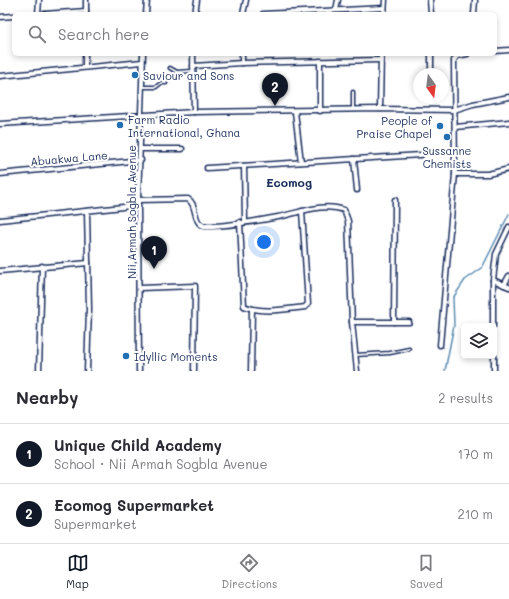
<!DOCTYPE html>
<meta charset="utf-8">
<style>
body{margin:0;font-family:Mali,sans-serif;background:#f2f2f3;color:#2b2b33}
.controls{position:absolute;right:12px;bottom:12px;display:grid;overflow:hidden;border-radius:6px;box-shadow:0 2px 6px #0003}
.controls button{width:36px;height:36px;display:grid;place-items:center;padding:0;border:0;border-bottom:1px solid #e1e1e2;background:#fff;color:#2b2b33;font:20px sans-serif}
.compass{position:absolute;left:413px;top:68px;width:36px;height:36px;border-radius:50%;background:#fff;box-shadow:0 2px 6px #0003;rotate:166deg}
.you{position:absolute;left:264px;top:242px;width:14px;height:14px;margin:-10px;border:3px solid #fff;border-radius:50%;background:#1a73e8;box-shadow:0 0 0 6px #1a73e833}
.badge{display:grid;place-items:center;width:26px;height:26px;border-radius:50%;background:#111827;color:#fff;font-size:13px;font-weight:700}
.pin{position:absolute;translate:-50% -33px;filter:drop-shadow(0 1px 2px #0008)}
.pin::after{content:'';position:absolute;top:21px;width:14px;height:12px;background:inherit;clip-path:polygon(0 0,100% 0,50% 100%)}
.list{margin:0;padding:0;list-style:none}
h2{display:flex;justify-content:space-between;align-items:center;height:52px;margin:0;padding:0 16px;font-size:17px}
h2 small{font-size:13px;font-weight:400;color:#7c7c81}
.list li{display:grid;grid-template-columns:26px 1fr auto;gap:12px;align-items:center;box-sizing:border-box;height:60px;padding:0 16px;border-top:1px solid #e1e1e2}
.list b{display:block;font-size:15px;white-space:nowrap}
.list p{margin:0;font-size:13px;white-space:nowrap;color:#7c7c81}
.list em{font-size:13px;font-style:normal;color:#7c7c81}
.icon{flex:none;width:22px;height:22px;fill:none;stroke:currentColor;stroke-width:2;stroke-linecap:round;stroke-linejoin:round}
.map{position:relative;flex:none;width:509px;height:371px;overflow:hidden}
.search{position:absolute;background:#fff;box-shadow:0 2px 6px #0003;left:12px;right:12px;top:12px;height:44px;display:flex;align-items:center;gap:10px;box-sizing:border-box;padding:0 14px;border-radius:6px;color:#7c7c81;font-size:15px}
.sheet{height:172px;background:#fff}
nav{display:flex;justify-content:space-around;align-items:center;box-sizing:border-box;height:56px;border-top:1px solid #e1e1e2;background:#fff;font-size:11px;color:#7c7c81}
nav a{display:grid;justify-items:center;gap:2px}
nav .on{color:#111827}
.map>svg:first-child{display:block}
.lines{fill:none;stroke-linecap:round;stroke-linejoin:round}
.stream{stroke:#5c8cb1;stroke-width:1.5}
.service-casing{stroke:#1b2f5e;stroke-width:5}
.minor-casing{stroke:#1b2f5e;stroke-width:7}
.service{stroke:#fff;stroke-width:2}
.minor{stroke:#fff;stroke-width:4}
.poi-dot{fill:#1f6fb2;stroke:#fff;stroke-width:1.5}
.labels{text-anchor:middle;dominant-baseline:central;stroke-width:4;stroke-linejoin:round;paint-order:stroke}
.poi-label{font-size:11px;fill:#1b2f5e;stroke:#fff;text-anchor:start}
.street-label{font-size:11px;fill:#1b2f5e;stroke:#fff}
.neighbourhood-label{font-size:12px;font-weight:bold;fill:#1b2f5e;stroke:#fff}
</style>
<div class="map">
<svg width="509" height="371" viewBox="0 0 509 371">
<rect width="100%" height="100%" fill="#fff"/>
<filter id="ink" filterUnits="userSpaceOnUse"><feTurbulence type="fractalNoise" baseFrequency=".025" numOctaves="2"/><feDisplacementMap in="SourceGraphic" scale="8" xChannelSelector="R" yChannelSelector="G"/><feConvolveMatrix kernelMatrix="1 2 1 2 8 2 1 2 1" color-interpolation-filters="sRGB"/></filter>
<g filter="url(#ink)">
<g class="lines">
<!-- stream -->
<path class="stream" d="M445,371L454,325L453,298L465,280L482,268L509,214"/>
<!-- service casing -->
<g class="service-casing">
<g id="service">
<path d="M170,68L177,72L192,71"/>
<path d="M142,87H156L161,83H166"/>
<path d="M353,92V109"/>
<path d="M355,355L390,353L409,349"/>
</g>
</g>
<!-- minor casing -->
<g class="minor-casing">
<g id="minor">
<path d="M430,0L431,14"/>
<path d="M336,10L338,0"/>
<path d="M38,14L39,0"/>
<path d="M44,14L86,11"/>
<path d="M86,14V0"/>
<path d="M146,14L147,0"/>
<path d="M195,14L197,0"/>
<path d="M243,14L246,0"/>
<path d="M263,14L384,8"/>
<path d="M384,14L385,0"/>
<path d="M474,14L475,0"/>
<path d="M0,17L14,16"/>
<path d="M495,51L509,50"/>
<path d="M193,54L194,112"/>
<path d="M431,54V74"/>
<path d="M320,61V111"/>
<path d="M242,63V54"/>
<path d="M193,66L242,63L381,60"/>
<path d="M85,67V54"/>
<path d="M0,76L142,62"/>
<path d="M380,109L381,54"/>
<path d="M295,112L301,162"/>
<path d="M0,124L194,112L380,109L454,110L473,104L509,97"/>
<path d="M455,127L509,122"/>
<path d="M141,149H182"/>
<path d="M354,159L357,190"/>
<path d="M244,166L245,221"/>
<path d="M207,168L421,155"/>
<path d="M0,174L141,160"/>
<path d="M455,174H488L509,169"/>
<path d="M87,211L89,309L87,371"/>
<path d="M0,220L123,207L130,205L138,200L188,199C198,205 192,222 204,226C225,227 257,221 278,217C299,213 323,202 344,210L348,221L352,322L357,371"/>
<path d="M240,222L244,306C261,314 287,309 305,307L308,304L302,211"/>
<path d="M0,271L88,263"/>
<path d="M493,280L509,287"/>
<path d="M504,285L509,276"/>
<path d="M140,288L195,286L194,371"/>
<path d="M352,322H409"/>
<path d="M394,322L395,200"/>
<path d="M493,326V280L496,254L509,227"/>
<path d="M440,345L455,174L454,60L457,56L467,54"/>
<path d="M494,356V371"/>
<path d="M39,371L42,266"/>
<path d="M139,371L138,200L143,54"/>
<path d="M251,371L252,309"/>
</g>
</g>
<!-- service -->
<use href="#service" class="service"/>
<!-- minor -->
<use href="#minor" class="minor"/>
</g>
</g>
<!-- markers -->
<g class="poi-dot">
<circle cx="135" cy="75" r="4"/>
<circle cx="120" cy="125" r="4"/>
<circle cx="440" cy="126" r="4"/>
<circle cx="447" cy="137" r="4"/>
<circle cx="126" cy="356" r="4"/>
</g>
<g class="labels">
<!-- poi labels -->
<g class="poi-label">
<text x="143" y="75">Saviour and Sons</text>
<text x="128" y="119">Farm Radio<tspan x="128" dy="13">International, Ghana</tspan></text>
<text x="432" y="120" text-anchor="end">People of<tspan x="432" dy="13">Praise Chapel</tspan></text>
<text x="447" y="150" text-anchor="middle">Sussanne<tspan x="447" dy="13">Chemists</tspan></text>
<text x="134" y="356">Idyllic Moments</text>
</g>
<!-- street labels -->
<g class="street-label">
<text transform="translate(69 158) rotate(-5)">Abuakwa Lane</text>
<text transform="translate(131 212) rotate(-90)">Nii Armah Sogbla Avenue</text>
</g>
<!-- neighbourhood labels -->
<g class="neighbourhood-label">
<text x="289" y="182">Ecomog</text>
</g>
</g>
</svg>
<div class="controls">
<button><svg class="icon" aria-label="layers" viewBox="0 0 24 24"><path d="M12 4l9 5-9 5-9-5zM3 14l9 5 9-5"/></svg></button>
</div>
<svg class="compass" viewBox="-18 -18 36 36"><path d="M0-13l5 13h-10z" fill="#e53935"/><path d="M0 13l5-13h-10z" fill="#7c7c81"/></svg>
<div class="you"></div>
<div class="pin badge" style="left:154px;top:269px">1</div>
<div class="pin badge" style="left:275px;top:106px">2</div>
<div class="search"><svg class="icon" aria-label="search" viewBox="0 0 24 24"><circle cx="10" cy="10" r="6"/><path d="M15 15l6 6"/></svg>Search here</div>
</div>
<section class="sheet">
<h2>Nearby<small>2 results</small></h2>
<ul class="list">
<li><span class="badge">1</span><div><b>Unique Child Academy</b><p>School · Nii Armah Sogbla Avenue</p></div><em>170 m</em></li>
<li><span class="badge">2</span><div><b>Ecomog Supermarket</b><p>Supermarket</p></div><em>210 m</em></li>
</ul>
</section>
<nav>
<a class="on"><svg class="icon" aria-label="map" viewBox="0 0 24 24"><path d="M3 6l6-2 6 2 6-2v14l-6 2-6-2-6 2zM9 4v14M15 6v14"/></svg>Map</a>
<a><svg class="icon" aria-label="directions" viewBox="0 0 24 24"><path d="M12 3l9 9-9 9-9-9zM9 14v-3h6M13 9l2 2-2 2"/></svg>Directions</a>
<a><svg class="icon" aria-label="saved" viewBox="0 0 24 24"><path d="M7 4h10v16l-5-4-5 4z"/></svg>Saved</a>
</nav>
